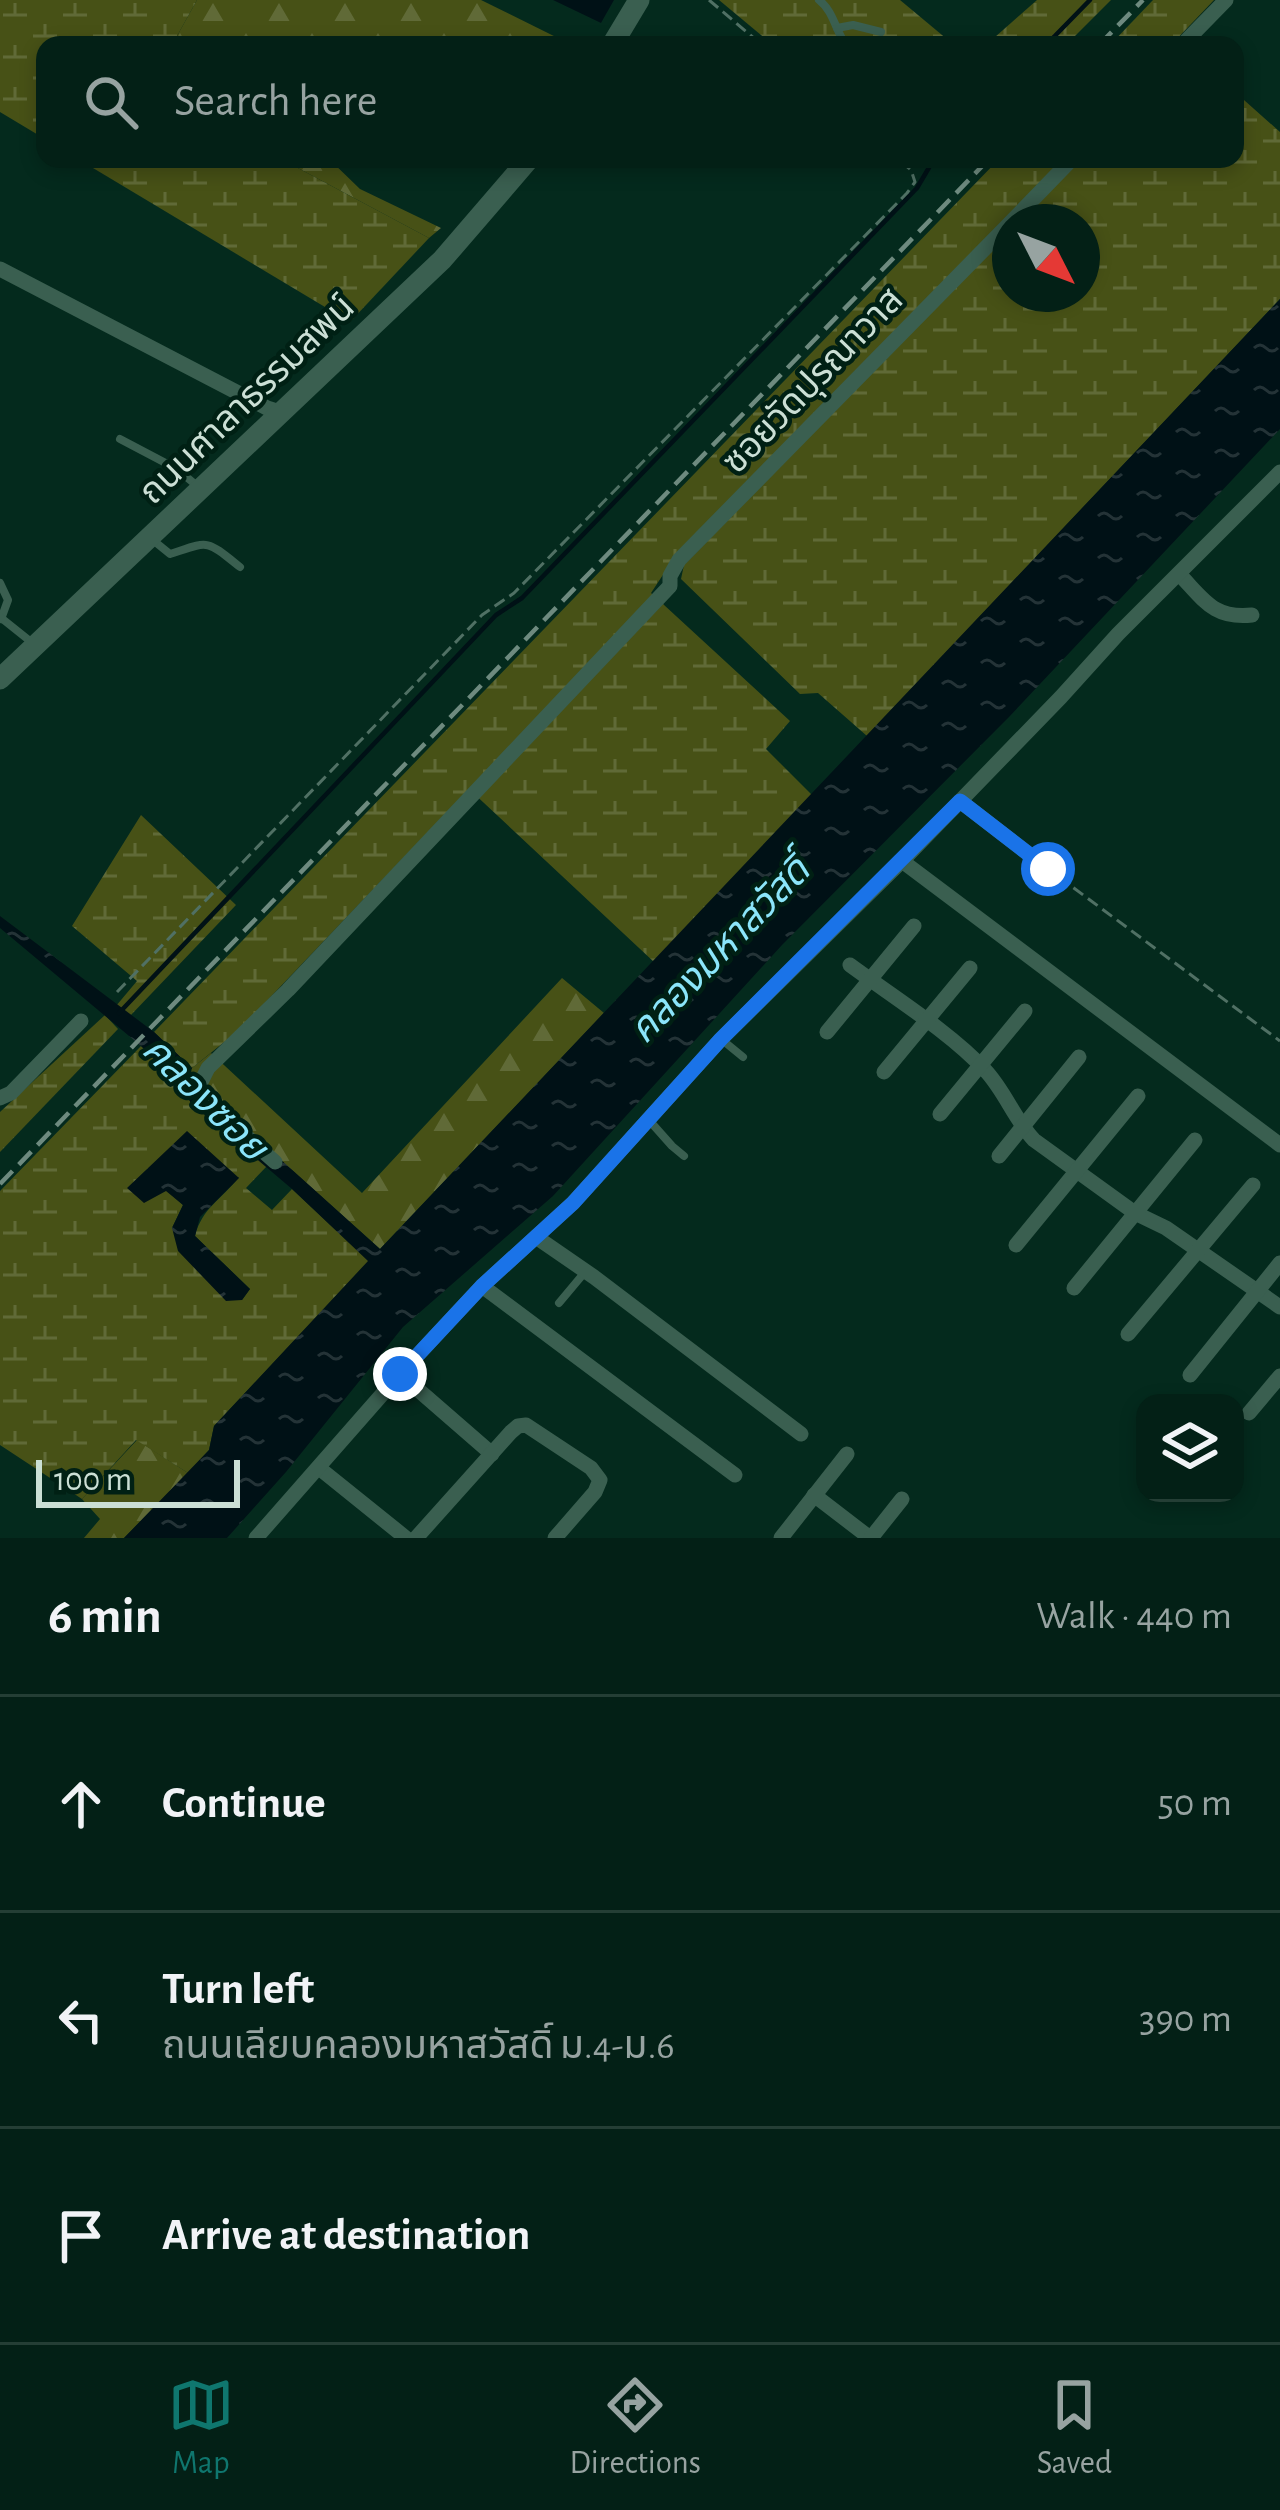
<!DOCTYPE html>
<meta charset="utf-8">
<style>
body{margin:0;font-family:"Alegreya Sans","Noto Sans Thai",sans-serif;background:#0d281f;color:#f1f3f6}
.controls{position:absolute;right:36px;bottom:36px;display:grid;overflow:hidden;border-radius:24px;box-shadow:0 6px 18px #0003}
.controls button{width:108px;height:108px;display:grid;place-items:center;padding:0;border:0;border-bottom:3px solid #243e35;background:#032016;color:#f1f3f6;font:60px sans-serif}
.compass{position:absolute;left:992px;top:204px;width:108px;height:108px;border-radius:50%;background:#032016;box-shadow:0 6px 18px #0003;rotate:132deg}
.scale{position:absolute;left:36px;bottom:30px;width:204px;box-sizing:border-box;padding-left:12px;border:6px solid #cbdfd5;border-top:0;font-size:33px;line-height:42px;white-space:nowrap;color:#cbdfd5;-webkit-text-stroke:9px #002014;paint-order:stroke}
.stop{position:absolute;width:36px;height:36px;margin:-27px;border:9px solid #1a73e8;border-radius:50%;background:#fff}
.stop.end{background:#1a73e8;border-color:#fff;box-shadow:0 3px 12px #0008}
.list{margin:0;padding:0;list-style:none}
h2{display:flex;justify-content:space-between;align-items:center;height:156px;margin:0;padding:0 48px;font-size:51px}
h2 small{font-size:39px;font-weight:400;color:#97a3a1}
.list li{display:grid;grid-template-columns:78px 1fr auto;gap:36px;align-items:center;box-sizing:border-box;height:216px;padding:0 48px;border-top:3px solid #243e35}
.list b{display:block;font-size:45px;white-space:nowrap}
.list p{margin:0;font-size:39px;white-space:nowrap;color:#97a3a1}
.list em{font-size:39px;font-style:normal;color:#97a3a1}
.icon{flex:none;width:66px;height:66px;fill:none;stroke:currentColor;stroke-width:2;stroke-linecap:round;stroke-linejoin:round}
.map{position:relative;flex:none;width:1280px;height:1538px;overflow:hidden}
.search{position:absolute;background:#032016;box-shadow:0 6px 18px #0003;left:36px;right:36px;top:36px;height:132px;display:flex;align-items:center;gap:30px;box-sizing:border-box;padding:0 42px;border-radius:24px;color:#97a3a1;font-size:45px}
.sheet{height:804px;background:#032016}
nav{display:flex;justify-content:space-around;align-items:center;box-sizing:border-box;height:168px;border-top:3px solid #243e35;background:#032016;font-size:33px;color:#97a3a1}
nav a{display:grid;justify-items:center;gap:6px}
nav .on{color:#0f766e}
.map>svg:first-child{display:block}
.forest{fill:url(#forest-firs)}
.wetland{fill:url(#wetland-marsh);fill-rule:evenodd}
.water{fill:url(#water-ripples)}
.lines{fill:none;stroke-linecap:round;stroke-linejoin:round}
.stream{stroke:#001116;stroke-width:4.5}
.path{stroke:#507064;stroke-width:3;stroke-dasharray:12 6;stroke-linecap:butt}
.lane{stroke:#3a5f50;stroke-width:8}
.street{stroke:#3a5f50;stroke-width:15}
.secondary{stroke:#3a5f50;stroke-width:21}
.rail{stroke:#6e8a7f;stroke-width:4.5;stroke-dasharray:18 9;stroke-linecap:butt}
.route{stroke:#1a73e8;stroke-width:15}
.labels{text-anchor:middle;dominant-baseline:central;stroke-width:9;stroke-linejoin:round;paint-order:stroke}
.street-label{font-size:36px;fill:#cbdfd5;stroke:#002014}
.water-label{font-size:39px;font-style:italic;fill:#8be5fa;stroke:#002014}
</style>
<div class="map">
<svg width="1280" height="1538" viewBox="0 0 1280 1538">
<defs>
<pattern id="forest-firs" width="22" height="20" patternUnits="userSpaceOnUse" patternTransform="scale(3)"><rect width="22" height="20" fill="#475116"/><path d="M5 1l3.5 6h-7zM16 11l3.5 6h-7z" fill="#606a37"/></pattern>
<pattern id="wetland-marsh" width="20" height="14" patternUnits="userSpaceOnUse" patternTransform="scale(3)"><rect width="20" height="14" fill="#475116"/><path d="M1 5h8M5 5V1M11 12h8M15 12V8" fill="none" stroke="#606a37"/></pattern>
<pattern id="water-ripples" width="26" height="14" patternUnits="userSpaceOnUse" patternTransform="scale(3)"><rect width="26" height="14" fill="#001116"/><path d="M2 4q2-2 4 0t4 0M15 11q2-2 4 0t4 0" fill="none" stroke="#243337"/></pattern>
</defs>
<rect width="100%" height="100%" fill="#042a1d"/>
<!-- forest -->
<g class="forest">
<path d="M197,0H481L572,45H172Z"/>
<path d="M281,159H329L360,189L441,228L429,238Z"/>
<path d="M562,978L604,1013L380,1249L187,1076L192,1068L211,1053L362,1193Z"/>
<path d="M137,1440L188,1473L124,1538H84L100,1519L82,1499Z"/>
</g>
<!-- wetland -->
<g class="wetland">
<path d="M0,0H197L172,45H45V139L0,112Z"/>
<path d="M719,0H900L954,45H773Z"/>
<path d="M1037,0H1111L1066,45H986Z"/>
<path d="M1153,0H1214L1171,45H1110Z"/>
<path d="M1235,92L1280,132V299L867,736L818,693L800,694L681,579L684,565L1010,230V294H1082V222H1018L1079,159H1235Z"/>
<path d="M78,159H281L429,238L350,322Z"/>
<path d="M999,159H1063L676,555L651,593L790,721L766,749L812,795L654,962L469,789L238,1031L192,1068L154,1032Z"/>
<path d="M141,815L236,905L130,1016L116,1006L137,981L72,926Z"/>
<path d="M105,1015L118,1029L0,1152V1112Z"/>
<path d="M141,1046L178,1081L191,1103L267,1166L246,1188L272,1210L292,1189L369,1261L214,1426L209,1450L188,1473L136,1440L82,1499L0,1445V1191ZM239,1177C221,1200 202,1208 195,1236L250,1289L242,1300L172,1228L183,1205L166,1190Z"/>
</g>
<!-- water -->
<g class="water">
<path d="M553,0H614L601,23Z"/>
<path d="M1280,299V429L1009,717L782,945L553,1196L403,1327L286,1472L227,1538H124L209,1450L214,1426L368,1261L292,1189L191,1103L178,1081L141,1046L0,928V916L154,1032L192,1068L188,1076L380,1249Z"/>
<path d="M187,1131L239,1178L200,1217L195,1236L250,1289L242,1300L226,1301L178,1251L172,1228L183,1205L166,1191L144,1203L127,1188Z"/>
</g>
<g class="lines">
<!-- stream -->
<g class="stream">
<path d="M1046,45L1090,0"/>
<path d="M119,1013L496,615L522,598L917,188L934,159"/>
</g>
<!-- path -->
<g class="path">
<path d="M709,0L762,45"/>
<path d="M1059,877L1280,1041"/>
<path d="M117,992L482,615L514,593L907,193L915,182L911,170L898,159"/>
</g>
<!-- lane -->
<g class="lane">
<path d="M819,0C834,12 835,30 846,45"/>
<path d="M837,28L853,25L881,32"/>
<path d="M120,439L177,469L196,485"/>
<path d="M154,541L170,554C210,541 205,539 240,567"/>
<path d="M0,583L8,600L1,619"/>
<path d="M0,617L35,645"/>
<path d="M721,1039L743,1057"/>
<path d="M648,1119L672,1146L684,1156"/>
<path d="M559,1303L585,1272"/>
</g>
<!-- street -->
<g class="street">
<path d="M1182,45L1226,0"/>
<path d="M1011,222L1072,159"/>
<path d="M0,269L267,408L283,413"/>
<path d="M1180,575C1204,600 1214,619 1252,615"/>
<path d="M960,801L1048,869"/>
<path d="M902,861L1280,1145"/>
<path d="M850,965C892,996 951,1033 985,1070C1005,1091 1014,1119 1034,1140L1135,1213L1166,1228L1280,1307"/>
<path d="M827,1032L914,926"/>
<path d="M884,1072L970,968"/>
<path d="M0,1098L11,1093L81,1021"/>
<path d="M940,1114L1025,1011"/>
<path d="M999,1156L1079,1057"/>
<path d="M275,1162L203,1098L199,1086L208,1068L288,990L670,586V576L679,560L1010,223"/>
<path d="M536,1237L594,1277L801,1434"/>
<path d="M1016,1245L1138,1096"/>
<path d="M482,1286L735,1475"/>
<path d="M1074,1288L1195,1140"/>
<path d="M1128,1334L1253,1185"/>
<path d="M400,1374L492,1454"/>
<path d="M1190,1375L1280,1263"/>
<path d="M1249,1413L1280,1376"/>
<path d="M319,1468L406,1538"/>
<path d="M814,1495L870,1538"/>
<path d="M256,1538L400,1374L482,1286L573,1203L721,1039L902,861L1061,697L1118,634L1280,472"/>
<path d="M416,1538L511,1432L518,1426L526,1425L591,1468L600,1480L595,1492L555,1538"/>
<path d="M781,1538L847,1454"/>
<path d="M871,1538L902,1499"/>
</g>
<!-- secondary -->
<g class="secondary">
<path d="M612,45L639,0"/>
<path d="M0,679L442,260L529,159"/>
</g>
<!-- rail -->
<g class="rail">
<path d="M1099,45L1143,0"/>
<path d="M0,1184L989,159"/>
</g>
</g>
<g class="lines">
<!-- route -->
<path class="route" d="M400,1374L482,1286L573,1203L721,1039L960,801L1048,869"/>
</g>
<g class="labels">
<!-- street labels -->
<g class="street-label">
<text transform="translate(813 381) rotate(-46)">ซอยวัดปุรณาวาส</text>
<text transform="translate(247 400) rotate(-44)">ถนนศาลาธรรมสพน์</text>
</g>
<!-- water labels -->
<g class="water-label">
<text transform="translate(720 951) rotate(-46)">คลองมหาสวัสดิ์</text>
<text transform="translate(204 1099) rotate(45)">คลองซอย</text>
</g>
</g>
</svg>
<div class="controls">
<button><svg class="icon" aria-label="layers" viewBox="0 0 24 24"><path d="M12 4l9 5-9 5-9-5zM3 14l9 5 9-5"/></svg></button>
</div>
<svg class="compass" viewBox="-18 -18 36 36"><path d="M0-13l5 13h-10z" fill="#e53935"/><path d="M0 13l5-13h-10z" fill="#97a3a1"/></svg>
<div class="scale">100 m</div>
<div class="stop" style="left:1048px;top:869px"></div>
<div class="stop end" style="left:400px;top:1374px"></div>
<div class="search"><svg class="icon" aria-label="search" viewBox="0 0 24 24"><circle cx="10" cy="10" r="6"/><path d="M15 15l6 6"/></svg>Search here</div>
</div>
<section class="sheet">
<h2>6 min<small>Walk · 440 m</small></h2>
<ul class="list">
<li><svg class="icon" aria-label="ahead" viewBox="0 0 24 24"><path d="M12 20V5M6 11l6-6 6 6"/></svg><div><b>Continue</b></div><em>50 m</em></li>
<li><svg class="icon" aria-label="left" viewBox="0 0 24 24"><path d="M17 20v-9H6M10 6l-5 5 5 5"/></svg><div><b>Turn left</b><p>ถนนเลียบคลองมหาสวัสดิ์ ม.4-ม.6</p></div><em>390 m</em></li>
<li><svg class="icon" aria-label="arrive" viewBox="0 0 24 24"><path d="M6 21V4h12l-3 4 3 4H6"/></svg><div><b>Arrive at destination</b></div></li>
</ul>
</section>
<nav>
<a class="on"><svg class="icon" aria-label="map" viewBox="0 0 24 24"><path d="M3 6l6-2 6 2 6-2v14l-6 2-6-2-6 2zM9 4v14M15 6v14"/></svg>Map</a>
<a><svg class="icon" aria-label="directions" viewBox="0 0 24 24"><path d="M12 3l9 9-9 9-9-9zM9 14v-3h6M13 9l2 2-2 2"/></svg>Directions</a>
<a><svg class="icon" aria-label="saved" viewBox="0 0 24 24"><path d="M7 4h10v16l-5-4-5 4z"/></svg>Saved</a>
</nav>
